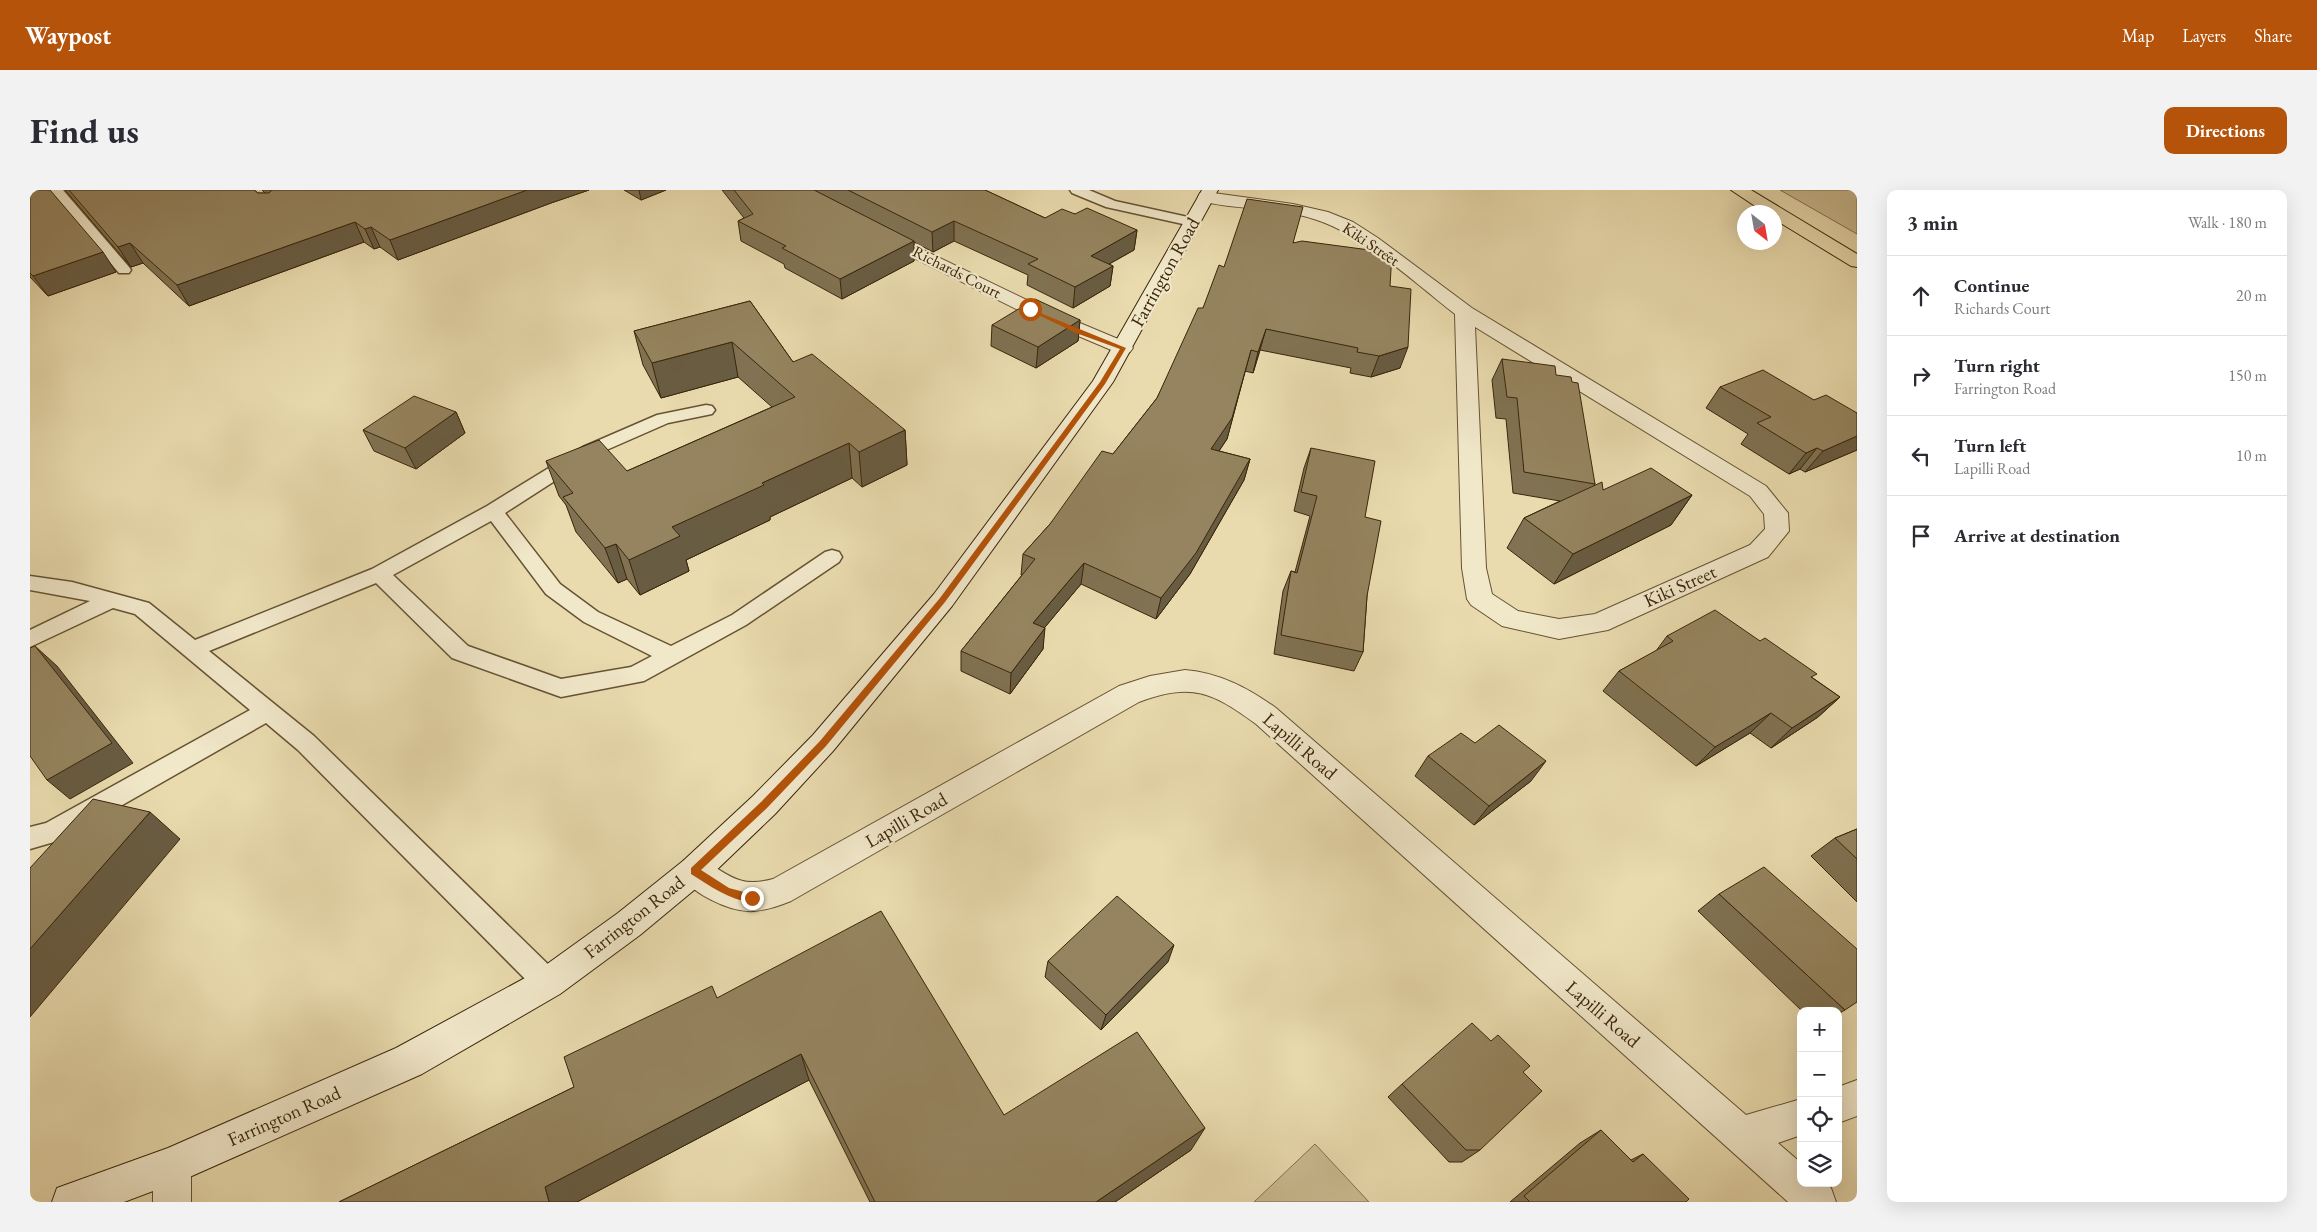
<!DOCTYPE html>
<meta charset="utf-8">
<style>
body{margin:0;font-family:"EB Garamond",serif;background:#f2f2f3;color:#2b2b33}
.controls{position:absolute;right:15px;bottom:15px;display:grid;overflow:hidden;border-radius:10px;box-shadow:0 5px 20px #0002}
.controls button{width:45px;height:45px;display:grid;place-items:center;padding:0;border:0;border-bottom:1px solid #e1e1e2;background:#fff;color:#2b2b33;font:25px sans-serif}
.compass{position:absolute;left:1707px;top:15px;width:45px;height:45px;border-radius:50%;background:#fff;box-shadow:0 5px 20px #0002;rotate:149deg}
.stop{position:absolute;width:15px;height:15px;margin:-11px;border:4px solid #b45309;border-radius:50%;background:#fff}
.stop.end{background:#b45309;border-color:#fff;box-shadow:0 1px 5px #0008}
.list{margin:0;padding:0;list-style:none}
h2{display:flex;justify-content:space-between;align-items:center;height:65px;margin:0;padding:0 20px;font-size:21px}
h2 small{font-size:16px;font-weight:400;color:#7c7c81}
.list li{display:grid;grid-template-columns:32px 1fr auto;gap:15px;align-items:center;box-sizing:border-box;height:80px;padding:0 20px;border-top:1px solid #e1e1e2}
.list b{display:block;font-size:19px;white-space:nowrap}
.list p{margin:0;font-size:16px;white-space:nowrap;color:#7c7c81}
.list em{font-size:16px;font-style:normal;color:#7c7c81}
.icon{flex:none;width:28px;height:28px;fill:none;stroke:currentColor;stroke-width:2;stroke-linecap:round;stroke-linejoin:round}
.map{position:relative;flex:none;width:1827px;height:1012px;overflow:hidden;border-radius:10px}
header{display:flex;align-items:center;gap:30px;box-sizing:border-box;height:70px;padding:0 25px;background:#b45309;color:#fff}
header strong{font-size:24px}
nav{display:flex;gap:28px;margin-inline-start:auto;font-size:18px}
.intro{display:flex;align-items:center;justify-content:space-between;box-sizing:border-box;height:120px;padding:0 30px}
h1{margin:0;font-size:35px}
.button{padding:12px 22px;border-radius:10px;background:#b45309;color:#fff;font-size:18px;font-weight:700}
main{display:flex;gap:30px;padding:0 30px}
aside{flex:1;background:#fff;border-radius:10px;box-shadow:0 5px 20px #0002}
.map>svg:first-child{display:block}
.green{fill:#cbbc92;stroke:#82714e}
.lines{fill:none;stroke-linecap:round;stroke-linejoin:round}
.lane-casing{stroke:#665333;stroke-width:3}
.street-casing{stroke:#665333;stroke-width:2}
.secondary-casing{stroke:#3a260a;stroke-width:2}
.highway-casing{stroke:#3a260a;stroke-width:2}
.lane{fill:#f1e8ca;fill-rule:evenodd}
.street{fill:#f1e8ca;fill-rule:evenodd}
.secondary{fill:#f1e8ca;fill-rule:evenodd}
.highway{fill:#e9dbae;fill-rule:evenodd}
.wall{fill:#807252;stroke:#3a260a}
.shaded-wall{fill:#685c42;stroke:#3a260a}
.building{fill:#95845f;stroke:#3a260a}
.route{fill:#b45309}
.labels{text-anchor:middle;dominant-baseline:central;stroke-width:4.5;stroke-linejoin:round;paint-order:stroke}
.far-street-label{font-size:16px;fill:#3a260a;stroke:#f1e8ca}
.street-label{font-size:19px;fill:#3a260a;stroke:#f1e8ca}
</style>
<header>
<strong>Waypost</strong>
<nav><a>Map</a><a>Layers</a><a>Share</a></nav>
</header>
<div class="intro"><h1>Find us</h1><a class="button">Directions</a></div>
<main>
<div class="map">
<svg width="1827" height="1012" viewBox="0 0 1827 1012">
<rect width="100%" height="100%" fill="#e9dbae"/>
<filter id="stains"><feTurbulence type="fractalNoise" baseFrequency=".004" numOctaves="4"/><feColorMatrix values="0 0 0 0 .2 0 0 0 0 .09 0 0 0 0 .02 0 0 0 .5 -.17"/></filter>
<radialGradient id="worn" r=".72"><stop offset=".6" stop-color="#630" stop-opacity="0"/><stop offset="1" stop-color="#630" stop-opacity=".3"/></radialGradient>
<!-- green -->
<g class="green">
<path d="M1750,0H1827V44Z"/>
<path d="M1285,954L1339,1012H1224Z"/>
</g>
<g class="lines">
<!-- lane casing -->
<g class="lane-casing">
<g id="lane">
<path d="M19,0H33L99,77L101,80L99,83H89Z"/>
<path d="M1040,0H1059L1085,11L1167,29L1169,32L1162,36L1076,17L1042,3Z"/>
<path d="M676,215L682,216L685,220L682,224L638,233L565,265L475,323L530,394L568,422L641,456L702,425L795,362L802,360L809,362L812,367L809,372L716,435L614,491L531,507L422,468L346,393L179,461L284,546L528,784L532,793L528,802L518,806L508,802L268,560L236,533L31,650L0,659V637L16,633L220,520L105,424L83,418L0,457V440L60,411L0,400V386L42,392L119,413L165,450L342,379L457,316L553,257L627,225ZM461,331L516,404L554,432L622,466L601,477L531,489L438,456L363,385Z"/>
</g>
</g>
<!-- street casing -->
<g class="street-casing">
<g id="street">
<path d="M1176,2L1263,14L1298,22L1323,32L1348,48L1442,118L1736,296L1758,323L1759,341L1738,367L1578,440L1529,449L1472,436L1441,415L1437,409L1432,378L1425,124C1385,93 1335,46 1287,30C1249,17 1208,20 1170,11L1168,7L1170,3ZM1445,137L1720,306L1734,324L1735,339L1720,355L1565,424L1529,429L1488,421L1462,404L1456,378Z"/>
<path d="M850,39L1007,115L1100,154L1103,158L1100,162L1093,164L1086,162L994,123L844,48L841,44L844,40Z"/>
<path d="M1155,480C1190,483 1218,498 1246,518L1716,925L1771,909V945L1748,953L1771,973V993H1795L1801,998L1806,1012H1758L1226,534C1182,502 1162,492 1109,512L761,711C749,716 737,720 724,721C700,723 658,702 648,681L653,671L664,667C697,679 703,700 743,689L1089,496L1120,486Z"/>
<path d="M1827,890V926L1808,933V897Z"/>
<path d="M142,957L155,963L161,976V1012H123V976L129,963Z"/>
</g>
</g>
<!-- secondary casing -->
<g class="secondary-casing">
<path id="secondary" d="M1172,0H1188L1083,192L922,416L803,561L745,624L675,691L610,745L530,804L392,884L155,989L94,1012H22L27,998L138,958L366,858L506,782L588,723L653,671L723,606L783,545L904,404L1063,191Z"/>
</g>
<!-- highway casing -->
<g class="highway-casing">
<path id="highway" d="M1701,0H1721L1827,64V77L1821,76L1744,29V22H1734Z"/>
</g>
<!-- lane -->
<use href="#lane" class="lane"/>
<!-- street -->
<use href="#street" class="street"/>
<!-- secondary -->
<use href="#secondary" class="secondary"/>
<!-- highway -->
<use href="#highway" class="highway"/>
</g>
<!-- wall -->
<g class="wall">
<path d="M0,0L86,82L18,106L0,87Z"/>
<path d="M35,0H224L228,3H235L232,0H559L521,13L368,70L350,57L344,59L334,52L159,116L113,73L101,77Z"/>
<path d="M594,0H636L611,10Z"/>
<path d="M692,0H955L1015,28L1045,24L1107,40L1104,60L1079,74L1083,76L1080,96L1043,118L997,95L998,85L924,51L903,62L884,52V71L812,109L755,78L754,74L711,51L708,31L714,28Z"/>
<path d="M1263,53L1360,96L1370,178L1341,187L1320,183L1321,178L1230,160L1223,183L1215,181L1197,249L1189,261L1220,269L1214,290L1160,384L1126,429L1051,394L1014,438L1013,459L980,504L931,481V461L992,385H991L993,364L1083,264L1127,208L1194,77Z"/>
<path d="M720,111L763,172L875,240L877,275L832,297L822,288L740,327V330L656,370L659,381L610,405L597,389L588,393L546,342L536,315L529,306L516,271L597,281L742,217L708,187L631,208L613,175L604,141Z"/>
<path d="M1050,130L1048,151L1006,178L961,156L962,135Z"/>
<path d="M1472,169L1526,185L1565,294L1564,296L1573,300L1662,305L1641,335L1524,394L1477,358L1494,328L1530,311L1483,303L1476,229L1466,228L1462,190Z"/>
<path d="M1690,197L1784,210L1827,223V260L1775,282L1770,279L1759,284L1711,254L1718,244L1676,218Z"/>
<path d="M426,222L435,243L386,279L344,261L333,240Z"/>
<path d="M1281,258L1335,327L1337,406L1333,462L1324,481L1244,464L1253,401L1261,381L1265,382L1280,326L1264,321L1274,278Z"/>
<path d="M1637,446L1730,451L1810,507L1788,527L1741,558L1720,543L1666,576L1573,501L1589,481L1626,461Z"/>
<path d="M1445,553L1501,591L1444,635L1385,586L1398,566Z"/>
<path d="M1827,639V712L1781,666L1805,648Z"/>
<path d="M1689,704L1815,820L1808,824V821H1772L1668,721Z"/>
<path d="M1018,771L1138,772L1071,840L1015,787Z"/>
<path d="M687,808L974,925L1161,960L1085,1012H840L779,890L547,1012H309L544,897Z"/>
<path d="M1493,882L1450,960L1432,972H1419L1358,907L1372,894Z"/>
<path d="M1571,940L1601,970L1613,964L1656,1012H1480L1550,953Z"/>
</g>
<!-- shaded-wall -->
<g class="shaded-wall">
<path d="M497,0H559L521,13L368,70L360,50Z"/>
<path d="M609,0H636L611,10Z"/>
<path d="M924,31V51L903,62L902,42Z"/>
<path d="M325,32L334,52L159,116L147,95Z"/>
<path d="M341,37L350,57L344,59L335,39Z"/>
<path d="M1107,40L1104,60L1058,86L1061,66Z"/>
<path d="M884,51V71L812,109L810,89Z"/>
<path d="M100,53L113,73L101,77L88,57Z"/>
<path d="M73,62L86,82L18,106L3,86Z"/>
<path d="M1083,76L1080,96L1043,118L1045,97Z"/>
<path d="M1050,130L1048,151L1006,178L1008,157Z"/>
<path d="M1236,139L1230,160L1223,183L1228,162Z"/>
<path d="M702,152L708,187L631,208L622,173Z"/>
<path d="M1378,157L1370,178L1341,187L1349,166Z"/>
<path d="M1221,160L1197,249L1176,280L1181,259Z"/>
<path d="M426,222L435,243L386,279L375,258Z"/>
<path d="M875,240L877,275L832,297L829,262Z"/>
<path d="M1827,246V260L1775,282L1793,261Z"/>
<path d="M819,253L822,288L740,327V330L656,370L659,381L610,405L599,370L642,337L732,293Z"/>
<path d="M1787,258L1770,279L1759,284L1776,263Z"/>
<path d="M1220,269L1214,290L1160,384L1126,429L1131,408Z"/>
<path d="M1662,305L1641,335L1524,394L1543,364Z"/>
<path d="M586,354L597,389L588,393L575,358Z"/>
<path d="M1054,373L1051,394L1001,454L1003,433Z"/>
<path d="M1015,438L1013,459L980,504L981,483Z"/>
<path d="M5,456L27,476L103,573L40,609L17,590Z"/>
<path d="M1810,507L1788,527L1741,558L1762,538Z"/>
<path d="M1741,523L1720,543L1666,576L1685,557Z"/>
<path d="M1516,571L1501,591L1444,635L1459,616Z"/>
<path d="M120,622L150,649L0,827V759Z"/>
<path d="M1144,755L1138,772L1071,840L1076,825Z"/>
<path d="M771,864L779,890L547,1012H519L515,997Z"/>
<path d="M1175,938L1161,960L1085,1012H1066Z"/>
</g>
<!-- building -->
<g class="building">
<path d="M0,0H20L73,62L3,86L0,83Z"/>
<path d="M39,0H224L228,3H239L242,0H497L360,50L341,37L335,39L325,32L147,95L100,53L88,57Z"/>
<path d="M704,0H784L884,51L810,89L752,58L756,56L708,31L723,24Z"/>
<path d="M818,0H955L1015,28L1032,19L1045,24L1057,18L1107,40L1061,66L1083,76L1045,97L998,74L1008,69L924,31L902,42Z"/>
<path d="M1217,9L1273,17L1263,53L1272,51L1362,63L1360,96L1381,99L1378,157L1349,166L1327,162L1328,158L1236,139L1228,162L1221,160L1202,228L1181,259L1220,269L1166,363L1131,408L1054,373L1003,433L1015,438L981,483L931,461L1005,369L993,364L1020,334L1072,261L1083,264L1127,208L1168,118H1173L1189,75L1194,77Z"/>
<path d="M1005,109L1050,130L1008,157L962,135Z"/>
<path d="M720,111L763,172L782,164L875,240L829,262L819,253L732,293L734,295L642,337L650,346L599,370L586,354L575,358L533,307L543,303L516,271L569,250L597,281L765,207L702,152L622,173L604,141Z"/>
<path d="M1472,169L1525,176L1526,185L1541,187L1542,192L1548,193L1565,294L1494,282L1487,208L1477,207Z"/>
<path d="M1733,180L1784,210L1796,205L1827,223V246L1793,261L1787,258L1776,263L1727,233L1741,227L1690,197Z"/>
<path d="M384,206L426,222L375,258L333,240Z"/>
<path d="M1281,258L1345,271L1335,327L1351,331L1337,406L1333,462L1251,445L1261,381L1267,383L1287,306L1271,302Z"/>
<path d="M1621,278L1662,305L1543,364L1494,328L1572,292L1573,300Z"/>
<path d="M1685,420L1730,451L1735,448L1787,484L1781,487L1810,507L1762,538L1741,523L1685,557L1589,481L1643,451L1637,446Z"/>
<path d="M5,456L82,553L17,590L0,566V458Z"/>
<path d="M1469,535L1516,571L1459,616L1398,566L1431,543L1445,553Z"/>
<path d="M63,609L120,622L0,759V678Z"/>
<path d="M1827,639V669L1805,648Z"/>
<path d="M1734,677L1827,759V812L1815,820L1689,704Z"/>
<path d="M1087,706L1144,755L1076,825L1018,771Z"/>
<path d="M851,721L974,925L1107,842L1175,938L1066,1012H845L771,864L515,997L519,1012H309L544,897L534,867L682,796L687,808Z"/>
<path d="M1442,833L1461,851L1468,845L1500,876L1493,882L1512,901L1450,960H1436L1372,894Z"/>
<path d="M1571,940L1603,972L1613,964L1659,1009L1656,1012H1500L1494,1006Z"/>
</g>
<!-- route -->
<path class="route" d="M998,118L1096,158L1075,194L915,412L796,556L737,618L671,680L699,698L725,705L726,708L722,713C698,709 680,696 661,684V678L731,612L790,551L910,408L1070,192L1090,159L1046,143L998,120Z"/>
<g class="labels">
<!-- far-street labels -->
<g class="far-street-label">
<text transform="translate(1341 54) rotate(34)">Kiki Street</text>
<text transform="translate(927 82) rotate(27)">Richards Court</text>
</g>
<!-- street labels -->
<g class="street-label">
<text transform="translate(1135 82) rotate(-61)">Farrington Road</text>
<text transform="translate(1650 396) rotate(-24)">Kiki Street</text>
<text transform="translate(1270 556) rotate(41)">Lapilli Road</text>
<text transform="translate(876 630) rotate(-30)">Lapilli Road</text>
<text transform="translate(604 727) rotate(-38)">Farrington Road</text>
<text transform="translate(1573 824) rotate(41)">Lapilli Road</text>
<text transform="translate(254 926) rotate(-24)">Farrington Road</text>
</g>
</g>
<rect width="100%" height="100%" filter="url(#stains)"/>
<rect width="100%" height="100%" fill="url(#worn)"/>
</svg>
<div class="controls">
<button>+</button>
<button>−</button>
<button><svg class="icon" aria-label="locate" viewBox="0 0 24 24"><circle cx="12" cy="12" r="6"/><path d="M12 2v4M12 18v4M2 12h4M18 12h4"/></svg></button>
<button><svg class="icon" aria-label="layers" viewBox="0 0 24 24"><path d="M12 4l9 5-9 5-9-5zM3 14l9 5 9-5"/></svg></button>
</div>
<svg class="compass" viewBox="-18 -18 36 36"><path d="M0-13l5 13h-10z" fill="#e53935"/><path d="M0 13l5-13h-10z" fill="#7c7c81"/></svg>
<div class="stop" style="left:1000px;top:119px"></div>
<div class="stop end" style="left:722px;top:708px"></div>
</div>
<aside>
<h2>3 min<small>Walk · 180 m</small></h2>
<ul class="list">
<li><svg class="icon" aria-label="ahead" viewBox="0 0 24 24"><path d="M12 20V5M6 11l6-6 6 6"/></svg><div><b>Continue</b><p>Richards Court</p></div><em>20 m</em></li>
<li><svg class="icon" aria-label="right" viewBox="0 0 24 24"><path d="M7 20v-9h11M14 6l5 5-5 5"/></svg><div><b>Turn right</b><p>Farrington Road</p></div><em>150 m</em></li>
<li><svg class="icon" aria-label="left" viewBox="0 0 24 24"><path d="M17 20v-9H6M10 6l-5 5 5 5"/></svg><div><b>Turn left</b><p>Lapilli Road</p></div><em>10 m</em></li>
<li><svg class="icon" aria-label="arrive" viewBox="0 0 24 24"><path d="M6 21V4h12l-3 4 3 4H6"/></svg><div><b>Arrive at destination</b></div></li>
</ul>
</aside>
</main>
